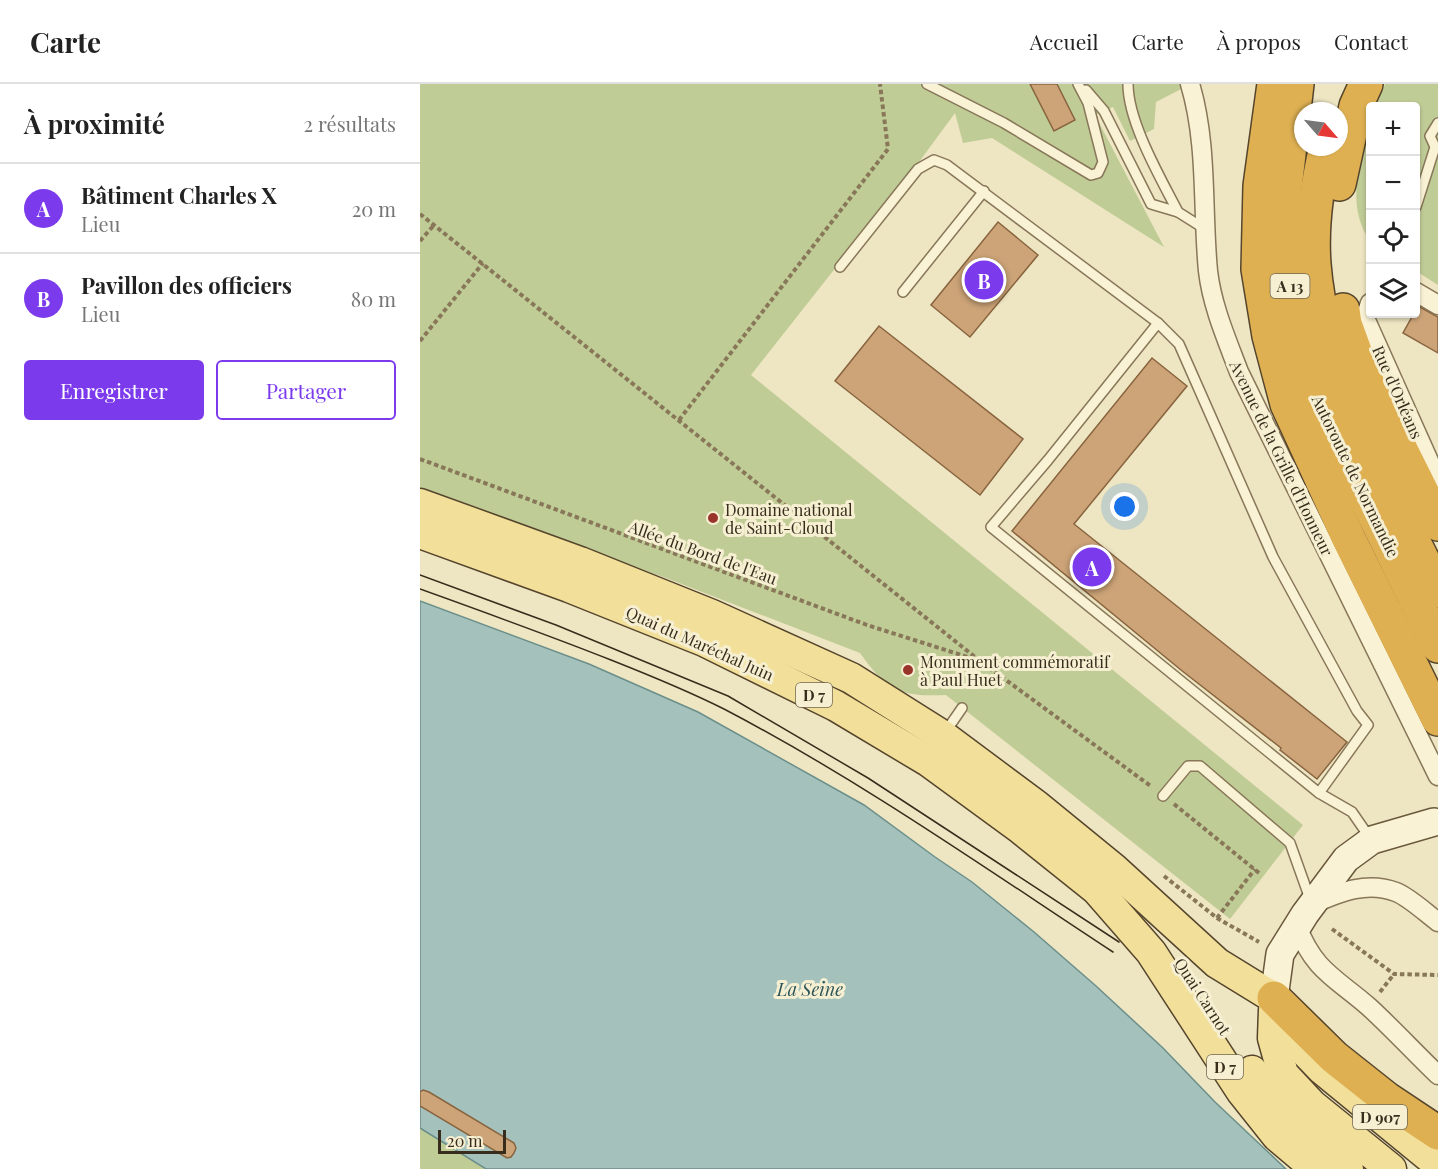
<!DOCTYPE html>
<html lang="fr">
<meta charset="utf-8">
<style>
body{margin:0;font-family:"Playfair Display",serif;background:#f6f6f6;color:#222}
.controls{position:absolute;right:18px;top:18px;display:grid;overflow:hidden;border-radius:6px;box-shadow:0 2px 4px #0004}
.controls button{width:54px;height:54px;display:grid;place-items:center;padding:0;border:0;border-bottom:2px solid #e0e0e0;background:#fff;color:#222;font:30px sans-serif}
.compass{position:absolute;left:874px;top:18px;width:54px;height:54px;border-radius:50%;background:#fff;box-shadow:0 2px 4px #0004;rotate:118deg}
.scale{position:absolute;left:18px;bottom:15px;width:68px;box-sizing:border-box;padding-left:6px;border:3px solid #382d1d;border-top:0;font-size:16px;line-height:21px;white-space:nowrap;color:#382d1d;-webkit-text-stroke:4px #f6efd2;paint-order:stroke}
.you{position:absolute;left:705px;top:423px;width:21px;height:21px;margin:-15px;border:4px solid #fff;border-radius:50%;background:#1a73e8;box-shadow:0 0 0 9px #1a73e833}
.badge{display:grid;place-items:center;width:39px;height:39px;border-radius:50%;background:#7c3aed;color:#fff;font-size:20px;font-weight:700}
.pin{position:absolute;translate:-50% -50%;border:3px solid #fff;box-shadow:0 2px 6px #0006}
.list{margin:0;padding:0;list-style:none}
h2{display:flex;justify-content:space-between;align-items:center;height:78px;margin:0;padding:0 24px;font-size:26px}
h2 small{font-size:20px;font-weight:400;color:#767676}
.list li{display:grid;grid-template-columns:39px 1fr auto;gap:18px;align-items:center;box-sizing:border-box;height:90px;padding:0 24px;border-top:2px solid #e0e0e0}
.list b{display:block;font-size:22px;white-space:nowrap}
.list p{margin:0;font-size:20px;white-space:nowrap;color:#767676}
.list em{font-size:20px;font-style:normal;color:#767676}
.actions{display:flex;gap:12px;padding:18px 24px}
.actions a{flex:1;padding:14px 0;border:2px solid #7c3aed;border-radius:6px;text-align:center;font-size:21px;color:#7c3aed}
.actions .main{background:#7c3aed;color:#fff}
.icon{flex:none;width:33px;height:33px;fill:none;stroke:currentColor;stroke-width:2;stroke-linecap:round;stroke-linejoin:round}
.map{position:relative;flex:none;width:1018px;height:1085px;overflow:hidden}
header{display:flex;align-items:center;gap:36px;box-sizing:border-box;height:84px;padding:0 30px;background:#fff;border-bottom:2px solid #e0e0e0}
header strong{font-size:28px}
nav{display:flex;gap:33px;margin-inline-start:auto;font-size:21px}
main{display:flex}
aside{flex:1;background:#fff}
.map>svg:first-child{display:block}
.green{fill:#c0cc96}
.water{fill:#a5c1bc;stroke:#6b8f8a;stroke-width:1.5}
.building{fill:#cda478;stroke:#88643f;stroke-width:1.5}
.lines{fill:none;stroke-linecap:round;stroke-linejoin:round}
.lane-casing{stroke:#887759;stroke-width:12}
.street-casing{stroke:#887759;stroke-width:21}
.secondary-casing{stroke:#6a583c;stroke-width:30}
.primary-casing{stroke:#56452d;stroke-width:33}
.highway-casing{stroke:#56452d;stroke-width:36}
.path{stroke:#887759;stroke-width:4;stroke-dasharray:4.5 3;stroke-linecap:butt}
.lane{stroke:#f9f2d5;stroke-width:9}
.street{stroke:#f9f2d5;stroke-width:18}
.secondary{stroke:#f9f2d5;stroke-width:27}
.primary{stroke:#f2e09a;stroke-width:30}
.highway{stroke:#deb052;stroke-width:33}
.tram{stroke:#382d1d;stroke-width:1.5}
.poi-dot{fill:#983429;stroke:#f6efd2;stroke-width:2}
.labels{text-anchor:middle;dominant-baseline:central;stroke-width:6;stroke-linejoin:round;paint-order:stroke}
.shield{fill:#f6efd2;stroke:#716753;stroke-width:1.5}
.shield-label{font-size:15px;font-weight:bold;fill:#382d1d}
.street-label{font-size:16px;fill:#382d1d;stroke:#f6efd2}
.poi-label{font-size:16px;fill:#382d1d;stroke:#f6efd2;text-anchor:start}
.water-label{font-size:18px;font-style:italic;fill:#2d5658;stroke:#f6efd2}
</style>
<header>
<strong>Carte</strong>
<nav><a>Accueil</a><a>Carte</a><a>À propos</a><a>Contact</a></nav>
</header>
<main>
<aside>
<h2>À proximité<small>2 résultats</small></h2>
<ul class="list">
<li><span class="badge">A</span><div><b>Bâtiment Charles X</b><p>Lieu</p></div><em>20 m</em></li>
<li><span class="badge">B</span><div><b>Pavillon des officiers</b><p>Lieu</p></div><em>80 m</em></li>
</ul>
<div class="actions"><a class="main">Enregistrer</a><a>Partager</a></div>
</aside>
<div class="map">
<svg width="1018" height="1085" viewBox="0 0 1018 1085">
<rect width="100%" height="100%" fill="#eee6c2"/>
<!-- green -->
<g class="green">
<path d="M0,0H771L736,18L734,45L710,57L693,23L675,31L744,163L572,54L543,59L535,29L499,78L331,291L883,741L810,835L526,611C481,613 467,607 440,569L246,494L0,407Z"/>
<path d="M965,0H1018V201L996,187V22H956Z"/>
<path d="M950,39V157C925,121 940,77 950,39Z"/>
<path d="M0,1044L66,1085H0Z"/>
</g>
<!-- water -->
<path class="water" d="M0,517L169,580L278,628L444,721L515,773L552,798L614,848L676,902L743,964L795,1018L866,1085H66L0,1044Z"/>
<!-- building -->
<g class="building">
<path d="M610,0H637L655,36L634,47Z"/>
<path d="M578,138L618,171L550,253L511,221Z"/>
<path d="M998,222L1018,233V269L983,249Z"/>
<path d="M459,242L603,355L560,411L415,297Z"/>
<path d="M732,274L767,302L654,440L927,658L897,695L860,666L861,664L761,586L592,447Z"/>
<path d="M3,1006L9,1008L94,1059L96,1064L94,1069L91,1073L87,1074L0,1022V1008Z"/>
</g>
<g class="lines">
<!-- lane casing -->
<g class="lane-casing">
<g id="lane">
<path d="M507,0L584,39L671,91L678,89L683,78L668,19L658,0"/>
<path d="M708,0C708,38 740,93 758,128"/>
<path d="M666,6L684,27L731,120L758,128L785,145"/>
<path d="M996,123L1015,63L1010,52L1018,39"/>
<path d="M420,183L498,85L514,76L527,81L738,239L759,260L853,473L937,627L948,641L899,709"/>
<path d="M483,208L564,107"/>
<path d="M738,239L628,376L571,443L899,709L932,728L950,754"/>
<path d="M524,650L542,624"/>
<path d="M743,712L768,682H780L870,759L890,815"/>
</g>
</g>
<!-- street casing -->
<g class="street-casing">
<g id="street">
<path d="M770,0C788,60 782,125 788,187C792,222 807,256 819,288L1018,692"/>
<path d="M996,208L1018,221"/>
<path d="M950,219L945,234L1018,397"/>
<path d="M895,819C921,808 947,797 976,808C989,813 1006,829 1018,838"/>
<path d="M877,842C894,887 916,894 949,923C973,945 995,969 1018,991"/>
</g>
</g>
<!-- secondary casing -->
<g class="secondary-casing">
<path id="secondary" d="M854,914L860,870L885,830L926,775L952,756L1014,738"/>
</g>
<!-- primary casing -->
<g class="primary-casing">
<g id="primary">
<path d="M0,420L160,478L292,531L431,594L523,652L617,722L693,784L797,879L854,914L875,957L903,986L1018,1080"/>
<path d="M0,449L149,503L284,557L416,622L508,677L601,745L676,805L731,868L822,1008L857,1052L896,1085"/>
<path d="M854,926L853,954L863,990L892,1021L971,1085"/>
<path d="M832,987L873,1037L928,1085"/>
</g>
</g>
<!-- highway casing -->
<g class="highway-casing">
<g id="highway">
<path d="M854,0L840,102L838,185L849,252L867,320L929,455L1018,635"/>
<path d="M877,0L865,105L867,183L878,247L895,310L1018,562"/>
<path d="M906,63C897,101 891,141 894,180C903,295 969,405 1018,507"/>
<path d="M919,100L936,22L946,0"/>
<path d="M923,226L925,240L944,292L1018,440"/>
<path d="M854,914L914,973L967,1015L1018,1049"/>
</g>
</g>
<!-- path -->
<g class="path">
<path d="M0,130L560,577L732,703"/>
<path d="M0,157L14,141"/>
<path d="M0,257L63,179"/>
<path d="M259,336L468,65L460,0"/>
<path d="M0,375L447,541L557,576"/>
<path d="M754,720L839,789"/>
<path d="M744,792L797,834L839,858"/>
<path d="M797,834L835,785"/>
<path d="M912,845L974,890L1018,891"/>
<path d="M960,908L974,890"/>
</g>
<!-- lane -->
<use href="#lane" class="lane"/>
<!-- street -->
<use href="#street" class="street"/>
<!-- secondary -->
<use href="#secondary" class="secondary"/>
<!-- primary -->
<use href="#primary" class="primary"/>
<!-- highway -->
<use href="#highway" class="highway"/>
<!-- tram -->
<g class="tram">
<path d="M0,491L136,541L308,612L448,694L699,858"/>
<path d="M0,505C64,528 128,551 191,576C229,591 268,607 304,625C440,696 565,784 693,868"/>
</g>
</g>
<!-- markers -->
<g class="poi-dot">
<circle cx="293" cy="434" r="6"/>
<circle cx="488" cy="586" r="6"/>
</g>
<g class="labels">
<!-- shield labels -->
<g class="shield">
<rect x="850.5" y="190" width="39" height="24" rx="4.5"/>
<rect x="376" y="599" width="36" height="24" rx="4.5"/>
<rect x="787" y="971" width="36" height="24" rx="4.5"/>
<rect x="933" y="1021" width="54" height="24" rx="4.5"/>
</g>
<g class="shield-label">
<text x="870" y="202">A 13</text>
<text x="394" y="611">D 7</text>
<text x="805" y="983">D 7</text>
<text x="960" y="1033">D 907</text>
</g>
<!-- street labels -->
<g class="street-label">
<text transform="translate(978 308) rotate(66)">Rue d'Orléans</text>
<text transform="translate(862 374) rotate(64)">Avenue de la Grille d'Honneur</text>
<text transform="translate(936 392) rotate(64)">Autoroute de Normandie</text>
<text transform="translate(283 468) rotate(20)">Allée du Bord de l'Eau</text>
<text transform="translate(280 559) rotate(24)">Quai du Maréchal Juin</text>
<text transform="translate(783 912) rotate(57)">Quai Carnot</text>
</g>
<!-- poi labels -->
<g class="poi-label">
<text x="305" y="425">Domaine national<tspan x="305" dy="18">de Saint-Cloud</tspan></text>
<text x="500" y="577">Monument commémoratif<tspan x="500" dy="18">à Paul Huet</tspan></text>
</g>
<!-- water labels -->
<g class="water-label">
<text x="390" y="905">La Seine</text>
</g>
</g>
</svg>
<div class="controls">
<button>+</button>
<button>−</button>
<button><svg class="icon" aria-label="locate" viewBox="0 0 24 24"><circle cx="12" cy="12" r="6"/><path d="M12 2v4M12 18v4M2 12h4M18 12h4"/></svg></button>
<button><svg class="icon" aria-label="layers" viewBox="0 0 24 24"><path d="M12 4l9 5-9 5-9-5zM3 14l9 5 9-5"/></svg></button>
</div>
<svg class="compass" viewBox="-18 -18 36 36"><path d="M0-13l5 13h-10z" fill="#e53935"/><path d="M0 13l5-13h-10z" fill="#767676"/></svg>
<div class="scale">20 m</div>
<div class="you"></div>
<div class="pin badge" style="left:672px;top:483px">A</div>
<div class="pin badge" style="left:564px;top:196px">B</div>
</div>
</main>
